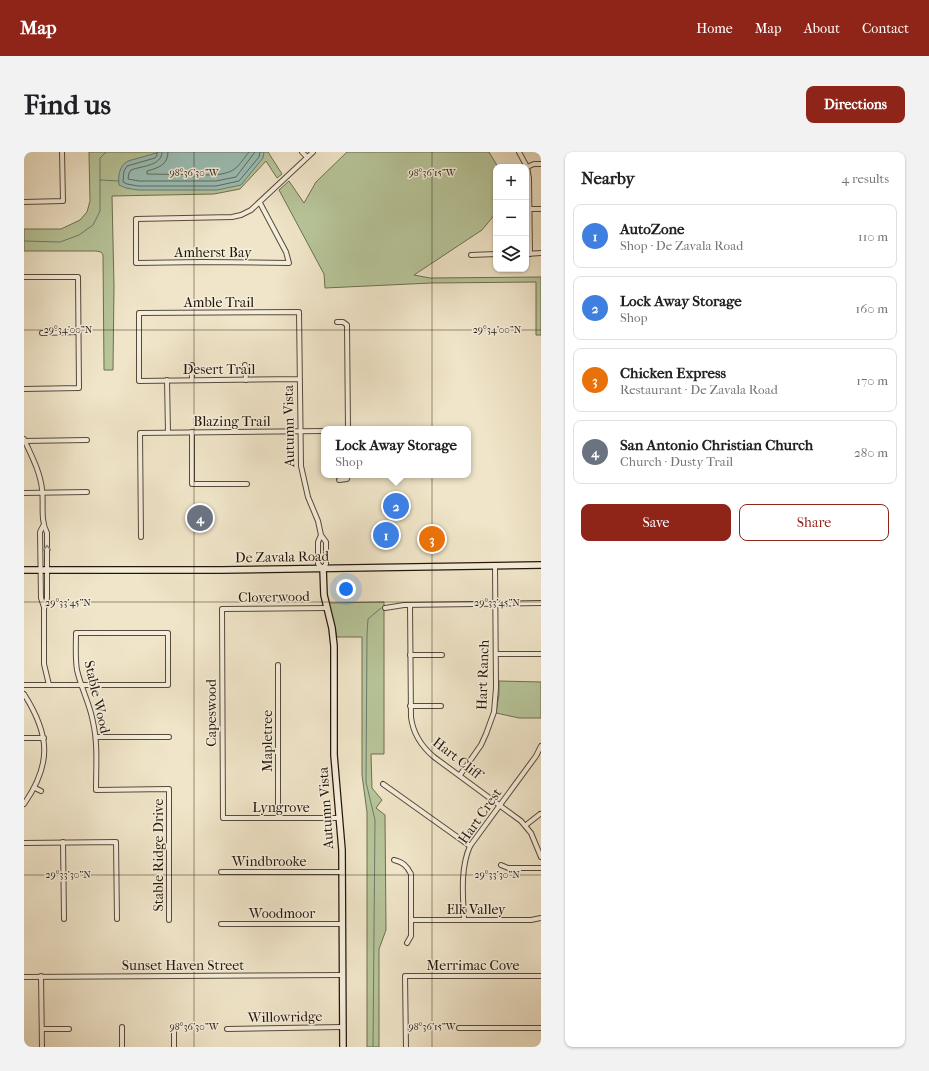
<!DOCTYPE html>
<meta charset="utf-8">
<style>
body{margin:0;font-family:"IM FELL French Canon",serif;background:#f2f2f2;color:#202124}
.controls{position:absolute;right:12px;top:12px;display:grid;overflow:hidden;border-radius:8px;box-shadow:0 1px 3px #0004}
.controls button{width:36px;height:36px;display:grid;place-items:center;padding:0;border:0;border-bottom:1px solid #e0e0e0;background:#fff;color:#202124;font:20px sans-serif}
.you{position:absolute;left:322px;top:437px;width:14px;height:14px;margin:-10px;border:3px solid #fff;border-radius:50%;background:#1a73e8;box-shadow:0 0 0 6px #1a73e833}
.badge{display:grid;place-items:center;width:26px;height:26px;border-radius:50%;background:#8f2418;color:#fff;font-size:13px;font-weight:700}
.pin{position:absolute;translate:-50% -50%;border:2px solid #fff;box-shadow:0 1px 4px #0006}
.popup{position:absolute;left:297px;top:274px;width:150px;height:52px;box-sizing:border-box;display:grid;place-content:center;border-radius:8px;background:#fff;filter:drop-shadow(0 1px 3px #0005);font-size:13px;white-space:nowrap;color:#757577}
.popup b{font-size:15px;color:#202124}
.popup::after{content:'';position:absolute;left:50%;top:100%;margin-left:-8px;border:8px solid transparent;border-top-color:#fff}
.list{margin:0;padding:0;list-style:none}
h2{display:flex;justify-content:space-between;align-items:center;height:52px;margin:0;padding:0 16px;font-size:17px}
h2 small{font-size:13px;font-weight:400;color:#757577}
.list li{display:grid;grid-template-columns:26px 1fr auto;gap:12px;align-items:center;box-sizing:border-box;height:64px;margin:0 8px 8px;padding:0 8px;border:1px solid #e0e0e0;border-radius:8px}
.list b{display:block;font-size:15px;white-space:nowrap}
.list p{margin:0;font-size:13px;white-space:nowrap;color:#757577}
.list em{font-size:13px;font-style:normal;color:#757577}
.actions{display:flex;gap:8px;padding:12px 16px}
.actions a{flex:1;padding:9px 0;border:1px solid #8f2418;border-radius:8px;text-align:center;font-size:14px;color:#8f2418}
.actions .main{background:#8f2418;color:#fff}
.icon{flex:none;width:22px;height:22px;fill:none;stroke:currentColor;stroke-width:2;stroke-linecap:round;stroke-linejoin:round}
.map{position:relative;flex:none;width:517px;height:895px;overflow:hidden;border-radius:8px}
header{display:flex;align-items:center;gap:24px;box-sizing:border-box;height:56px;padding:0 20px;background:#8f2418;color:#fff}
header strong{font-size:19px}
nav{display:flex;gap:22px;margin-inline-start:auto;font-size:14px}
.intro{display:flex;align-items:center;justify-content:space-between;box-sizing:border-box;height:96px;padding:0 24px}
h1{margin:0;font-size:28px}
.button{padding:10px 18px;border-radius:8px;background:#8f2418;color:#fff;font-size:14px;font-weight:700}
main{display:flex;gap:24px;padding:0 24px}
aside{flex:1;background:#fff;border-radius:8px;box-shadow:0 1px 3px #0004}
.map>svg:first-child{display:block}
.green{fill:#b7c599;stroke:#6e6e52}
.water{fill:#9abfb6;stroke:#6b7b71}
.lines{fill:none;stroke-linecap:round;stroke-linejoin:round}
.shore{stroke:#5f6a60;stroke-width:1}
.stream{stroke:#6b7b71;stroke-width:1}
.street-casing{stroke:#574a3a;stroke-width:6}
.secondary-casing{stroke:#24160a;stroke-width:8}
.street{stroke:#f5eedc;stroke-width:4}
.secondary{stroke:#f5eedc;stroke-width:5.5}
.oneway{stroke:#978d7e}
.ticks{fill:none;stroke:#24160a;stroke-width:1;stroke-opacity:0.45}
.labels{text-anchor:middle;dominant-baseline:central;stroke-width:3;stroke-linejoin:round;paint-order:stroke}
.street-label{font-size:14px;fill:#24160a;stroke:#f5eedc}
.ticks-label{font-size:10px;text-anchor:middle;fill:#24160a;stroke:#f5eedc;stroke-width:3;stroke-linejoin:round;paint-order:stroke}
</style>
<header>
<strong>Map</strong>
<nav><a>Home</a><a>Map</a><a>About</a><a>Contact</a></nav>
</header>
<div class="intro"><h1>Find us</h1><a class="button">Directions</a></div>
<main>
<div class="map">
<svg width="517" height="895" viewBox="0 0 517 895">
<rect width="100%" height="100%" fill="#f0e5c9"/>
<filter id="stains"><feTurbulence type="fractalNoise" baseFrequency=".005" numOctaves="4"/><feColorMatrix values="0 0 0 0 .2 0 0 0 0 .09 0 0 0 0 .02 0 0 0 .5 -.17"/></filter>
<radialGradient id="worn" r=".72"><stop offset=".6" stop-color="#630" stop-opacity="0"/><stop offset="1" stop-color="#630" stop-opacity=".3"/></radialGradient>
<!-- green -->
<g class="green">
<path d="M65,0H244L258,22L253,26L242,9L216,37L190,42L88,44L90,134L89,218H80L79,103L77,100L72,99H0V77H37L56,68L63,60L66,49Z"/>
<path d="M323,0H465L474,15H472V61L458,78L390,123L406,126L517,125V183H512V130L407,131L301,136L300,122L255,38L265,29L280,51L292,30Z"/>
<path d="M360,450V602H347L348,636L358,648L352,656L361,663L362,778L355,797V895H343V660L338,623V485H313L305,451Z"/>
<path d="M475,529L517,530V566H495L472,561L475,542Z"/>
</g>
<!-- water -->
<path class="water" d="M136,0H239L240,1L239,6L217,33L193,38H114L102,36L95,33C94,24 95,14 104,9Z"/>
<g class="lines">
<!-- shore -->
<g class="shore">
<path d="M133,0V3L131,6L103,14L100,19L99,30L103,32L114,34H192L215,29L235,5L236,0"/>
<path d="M138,0C138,14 117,14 107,18L105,21L104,27L115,29H192L212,25L231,0"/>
<path d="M144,0C144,13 134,16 123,19V22L191,23C213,20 212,16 225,0"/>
</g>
<!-- stream -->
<g class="stream">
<path d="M76,28L95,29"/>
<path d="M0,89L36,90L55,83L69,73L76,59V6L82,0"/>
<path d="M349,895L351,668L342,630L343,482L344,467L357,456"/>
</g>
<!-- street casing -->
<g class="street-casing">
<g id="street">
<path d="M278,0L283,5"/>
<path d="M495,0L503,15L505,26L506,102"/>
<path d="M503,15L510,12H517"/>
<path d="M0,50L39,49L38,0"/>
<path d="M236,51L262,100L265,111L178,110L112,111V67L208,65L217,63L227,58L289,0"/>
<path d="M506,57H517"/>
<path d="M502,102L517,101"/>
<path d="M447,103L472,102"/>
<path d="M0,125H54L55,236L0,237"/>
<path d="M313,170H319L323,173L324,277"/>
<path d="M18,181L54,180"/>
<path d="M168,213V228"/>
<path d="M221,213L222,228"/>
<path d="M276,227L115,229V161L275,160L277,314L284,345L294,369L297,383L302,390V412L299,416L294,412V390L297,383"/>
<path d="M143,228L144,280"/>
<path d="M168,280V332H223"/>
<path d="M0,287C7,303 16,319 18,337C20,352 16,368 23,381V446L20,457V512L25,533"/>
<path d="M0,289L63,288"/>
<path d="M315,328L323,327L324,323"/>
<path d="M0,341L63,340"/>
<path d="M19,374L16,380L17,446L20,455"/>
<path d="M117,385L116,281L300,279"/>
<path d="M386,453L387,565C389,582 397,594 410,605L497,669L507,681L517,705"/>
<path d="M302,456L198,457L199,666H315"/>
<path d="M361,456L380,453L517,451"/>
<path d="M472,502H517"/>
<path d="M386,503H418"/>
<path d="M254,513V666"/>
<path d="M0,533H144V481H52C52,493 51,506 53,518C57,536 66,552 69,570C74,592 72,615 72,638L145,637V768"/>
<path d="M0,542C26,583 28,612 0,652"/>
<path d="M386,554H417"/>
<path d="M72,585H145"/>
<path d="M0,586H20"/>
<path d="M436,623L457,593L462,582L470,560L472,536L471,414"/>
<path d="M359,632L446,694"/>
<path d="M11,636L17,639"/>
<path d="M502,673L516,662"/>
<path d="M39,690L40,767"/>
<path d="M0,691L92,690L93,767"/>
<path d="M370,708C379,710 383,714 387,722V784L383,791"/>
<path d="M477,713L484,716H517"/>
<path d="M197,720H318"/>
<path d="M387,768H507L517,766"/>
<path d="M440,768C439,743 436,717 446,694L512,604L517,594"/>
<path d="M197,772H318"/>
<path d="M17,824L18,895"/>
<path d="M0,825L318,823"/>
<path d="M98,875V895"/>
<path d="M150,876V895"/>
<path d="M435,876H517"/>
<path d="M18,877H45"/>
<path d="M203,877L319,875"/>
<path d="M382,895L381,824H517"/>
</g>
</g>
<!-- secondary casing -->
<g class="secondary-casing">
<g id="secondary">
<path d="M299,416L300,443L308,476L310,494V603L318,698L319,895"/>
<path d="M0,418H198L517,413"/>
</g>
</g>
<!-- street -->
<use href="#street" class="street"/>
<!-- secondary -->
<use href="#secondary" class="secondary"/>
</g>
<!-- one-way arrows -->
<defs><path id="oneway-chevron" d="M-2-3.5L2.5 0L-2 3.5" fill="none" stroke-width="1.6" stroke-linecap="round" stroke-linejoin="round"/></defs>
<use class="oneway" href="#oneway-chevron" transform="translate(23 396) rotate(-91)"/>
<!-- ticks -->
<path class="ticks" d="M170,0V895M408,0V895M0,178H517M0,450H517M0,723H517"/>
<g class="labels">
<!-- street labels -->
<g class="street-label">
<text x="189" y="100">Amherst Bay</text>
<text x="195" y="150">Amble Trail</text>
<text x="195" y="217">Desert Trail</text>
<text x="208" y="269">Blazing Trail</text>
<text transform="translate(265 274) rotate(-91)">Autumn Vista</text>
<text transform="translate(258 405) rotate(-1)">De Zavala Road</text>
<text transform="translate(250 445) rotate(-1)">Cloverwood</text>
<text transform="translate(459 523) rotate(-88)">Hart Ranch</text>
<text transform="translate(73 545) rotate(77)">Stable Wood</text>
<text transform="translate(187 561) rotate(-90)">Capeswood</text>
<text transform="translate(243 589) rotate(-90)">Mapletree</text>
<text transform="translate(433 606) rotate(38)">Hart Cliff</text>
<text x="257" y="655">Lyngrove</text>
<text transform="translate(302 656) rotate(-94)">Autumn Vista</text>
<text transform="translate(456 664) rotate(-55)">Hart Crest</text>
<text transform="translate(134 703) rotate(-90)">Stable Ridge Drive</text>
<text x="245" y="709">Windbrooke</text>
<text x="452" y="757">Elk Valley</text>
<text x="258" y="761">Woodmoor</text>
<text x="159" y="813">Sunset Haven Street</text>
<text x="449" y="813">Merrimac Cove</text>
<text transform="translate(261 865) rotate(-1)">Willowridge</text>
</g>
</g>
<g class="ticks-label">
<text x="170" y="24">98°36'30"W</text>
<text x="408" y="24">98°36'15"W</text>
<text x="44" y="181">29°34'00"N</text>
<text x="473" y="181">29°34'00"N</text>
<text x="44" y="454">29°33'45"N</text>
<text x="473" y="454">29°33'45"N</text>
<text x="44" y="726">29°33'30"N</text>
<text x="473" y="726">29°33'30"N</text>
<text x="170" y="878">98°36'30"W</text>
<text x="408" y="878">98°36'15"W</text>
</g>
<rect width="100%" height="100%" filter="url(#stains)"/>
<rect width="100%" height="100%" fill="url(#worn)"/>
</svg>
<div class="controls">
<button>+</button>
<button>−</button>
<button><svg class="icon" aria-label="layers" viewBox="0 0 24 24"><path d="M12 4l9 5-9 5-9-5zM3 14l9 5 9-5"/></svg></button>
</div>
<div class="you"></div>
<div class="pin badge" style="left:362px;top:383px;background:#3f7fe0">1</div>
<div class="pin badge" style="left:372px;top:354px;background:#3f7fe0">2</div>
<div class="popup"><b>Lock Away Storage</b>Shop</div>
<div class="pin badge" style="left:408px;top:387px;background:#e8710a">3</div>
<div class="pin badge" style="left:176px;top:366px;background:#6b7280">4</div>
</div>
<aside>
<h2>Nearby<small>4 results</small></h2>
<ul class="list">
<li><span class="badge" style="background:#3f7fe0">1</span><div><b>AutoZone</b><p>Shop · De Zavala Road</p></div><em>110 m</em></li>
<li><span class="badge" style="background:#3f7fe0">2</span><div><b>Lock Away Storage</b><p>Shop</p></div><em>160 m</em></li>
<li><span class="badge" style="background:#e8710a">3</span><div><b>Chicken Express</b><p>Restaurant · De Zavala Road</p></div><em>170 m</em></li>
<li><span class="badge" style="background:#6b7280">4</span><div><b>San Antonio Christian Church</b><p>Church · Dusty Trail</p></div><em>280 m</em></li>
</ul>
<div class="actions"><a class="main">Save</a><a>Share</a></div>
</aside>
</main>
